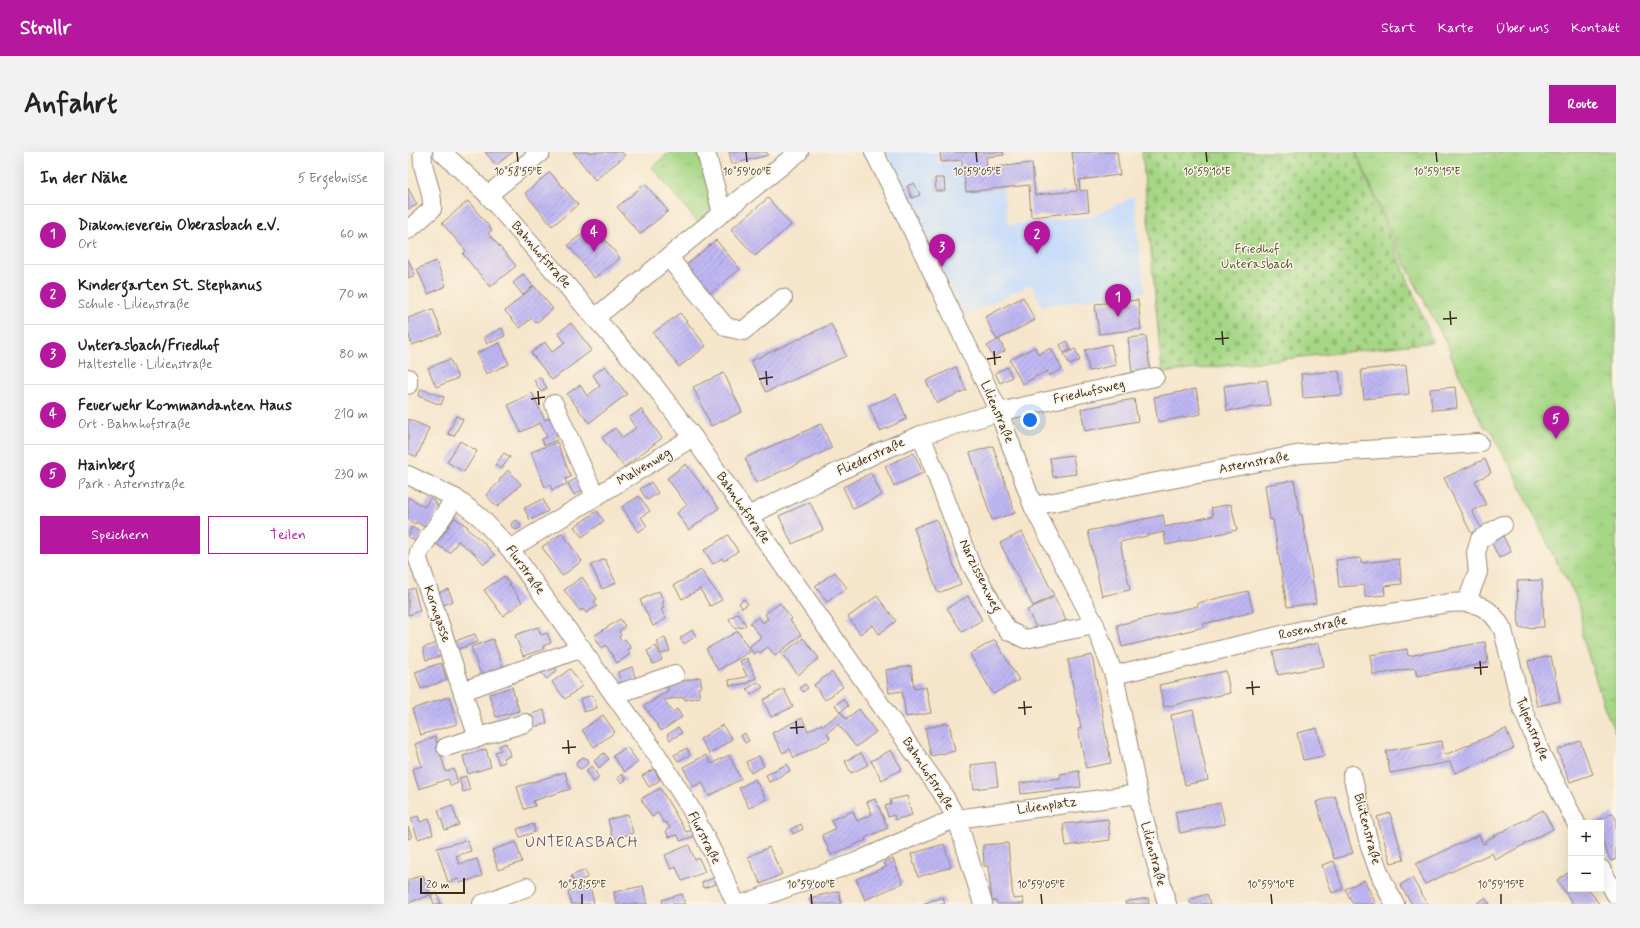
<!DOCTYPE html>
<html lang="de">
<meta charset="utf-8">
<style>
body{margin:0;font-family:Mynerve,sans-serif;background:#f2f2f2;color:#222}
.controls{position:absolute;right:12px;bottom:12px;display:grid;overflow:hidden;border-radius:0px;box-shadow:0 4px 16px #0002}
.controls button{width:36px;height:36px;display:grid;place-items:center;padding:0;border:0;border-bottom:1px solid #e0e0e0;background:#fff;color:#222;font:20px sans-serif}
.scale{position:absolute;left:12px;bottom:10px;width:45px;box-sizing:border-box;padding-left:4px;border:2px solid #3b2a1e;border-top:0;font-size:11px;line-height:14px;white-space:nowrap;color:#3b2a1e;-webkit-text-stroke:3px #fcf5e5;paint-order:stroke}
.you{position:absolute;left:622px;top:268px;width:14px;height:14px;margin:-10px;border:3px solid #fff;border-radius:50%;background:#1a73e8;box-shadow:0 0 0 6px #1a73e833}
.badge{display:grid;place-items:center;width:26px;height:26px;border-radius:50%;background:#b5179e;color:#fff;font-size:13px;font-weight:700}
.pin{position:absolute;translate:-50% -33px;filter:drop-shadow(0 1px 2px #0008)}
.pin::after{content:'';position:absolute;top:21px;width:14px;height:12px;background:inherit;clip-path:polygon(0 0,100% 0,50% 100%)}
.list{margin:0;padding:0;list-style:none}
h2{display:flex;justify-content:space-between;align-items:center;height:52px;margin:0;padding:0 16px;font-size:17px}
h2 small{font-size:13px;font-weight:400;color:#767676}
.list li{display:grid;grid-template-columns:26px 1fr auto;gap:12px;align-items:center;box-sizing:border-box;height:60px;padding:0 16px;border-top:1px solid #e0e0e0}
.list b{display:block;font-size:15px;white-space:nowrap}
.list p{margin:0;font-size:13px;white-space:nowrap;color:#767676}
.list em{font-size:13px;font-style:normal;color:#767676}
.actions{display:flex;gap:8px;padding:12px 16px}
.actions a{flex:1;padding:9px 0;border:1px solid #b5179e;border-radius:0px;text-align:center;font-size:14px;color:#b5179e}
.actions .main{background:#b5179e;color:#fff}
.map{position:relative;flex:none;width:1208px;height:752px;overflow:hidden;border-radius:0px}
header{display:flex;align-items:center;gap:24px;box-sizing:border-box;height:56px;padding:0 20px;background:#b5179e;color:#fff}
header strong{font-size:19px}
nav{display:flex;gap:22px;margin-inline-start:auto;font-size:14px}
.intro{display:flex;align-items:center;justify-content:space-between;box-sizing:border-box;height:96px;padding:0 24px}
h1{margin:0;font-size:28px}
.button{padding:10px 18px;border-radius:0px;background:#b5179e;color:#fff;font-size:14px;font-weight:700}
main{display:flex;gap:24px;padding:0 24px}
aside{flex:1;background:#fff;border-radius:0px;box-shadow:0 4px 16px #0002}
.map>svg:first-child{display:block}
.built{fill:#c8ddf9}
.cemetery{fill:url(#cemetery-stones);stroke:#708052}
.park{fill:url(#park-tufts);stroke:#708052}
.building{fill:url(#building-hatch)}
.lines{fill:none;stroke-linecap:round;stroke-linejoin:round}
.minor-casing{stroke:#988874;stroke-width:20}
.minor{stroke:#fff;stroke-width:18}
.ticks{fill:none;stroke:#3b2a1e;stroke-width:1.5}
.labels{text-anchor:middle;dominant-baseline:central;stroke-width:3;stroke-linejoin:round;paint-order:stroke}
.park-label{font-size:13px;fill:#565538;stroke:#fcf5e5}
.street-label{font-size:13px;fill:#3b2a1e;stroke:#fcf5e5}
.quarter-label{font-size:15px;letter-spacing:1px;fill:#695b69;stroke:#fcf5e5}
.ticks-label{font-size:10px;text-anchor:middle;fill:#3b2a1e;stroke:#fcf5e5;stroke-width:3;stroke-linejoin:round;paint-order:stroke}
</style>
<header>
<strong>Strollr</strong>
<nav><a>Start</a><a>Karte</a><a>Über uns</a><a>Kontakt</a></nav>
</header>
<div class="intro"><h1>Anfahrt</h1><a class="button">Route</a></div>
<main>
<aside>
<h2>In der Nähe<small>5 Ergebnisse</small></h2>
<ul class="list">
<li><span class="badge">1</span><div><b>Diakonieverein Oberasbach e.V.</b><p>Ort</p></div><em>60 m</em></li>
<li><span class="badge">2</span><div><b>Kindergarten St. Stephanus</b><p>Schule · Lilienstraße</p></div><em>70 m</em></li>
<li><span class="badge">3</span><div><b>Unterasbach/Friedhof</b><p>Haltestelle · Lilienstraße</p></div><em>80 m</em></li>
<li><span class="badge">4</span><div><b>Feuerwehr Kommandanten Haus</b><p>Ort · Bahnhofstraße</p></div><em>210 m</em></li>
<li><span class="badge">5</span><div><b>Hainberg</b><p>Park · Asternstraße</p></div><em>230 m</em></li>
</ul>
<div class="actions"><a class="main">Speichern</a><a>Teilen</a></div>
</aside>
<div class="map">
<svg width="1208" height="752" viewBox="0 0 1208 752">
<defs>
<pattern id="cemetery-stones" width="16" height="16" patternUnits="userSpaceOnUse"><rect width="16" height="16" fill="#a6d786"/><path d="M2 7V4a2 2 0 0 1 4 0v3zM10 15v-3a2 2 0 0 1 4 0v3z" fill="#90b973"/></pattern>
<pattern id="park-tufts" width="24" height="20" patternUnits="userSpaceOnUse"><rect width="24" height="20" fill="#a6d786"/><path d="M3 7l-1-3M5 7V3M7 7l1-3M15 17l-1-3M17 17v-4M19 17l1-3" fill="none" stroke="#90b973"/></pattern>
<pattern id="building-hatch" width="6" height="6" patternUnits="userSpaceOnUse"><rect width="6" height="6" fill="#bfb7f4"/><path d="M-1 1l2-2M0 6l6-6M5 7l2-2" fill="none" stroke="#9c95c5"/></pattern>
</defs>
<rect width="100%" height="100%" fill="#fcf5e5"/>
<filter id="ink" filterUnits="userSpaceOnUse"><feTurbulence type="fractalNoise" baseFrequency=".025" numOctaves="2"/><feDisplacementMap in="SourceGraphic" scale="8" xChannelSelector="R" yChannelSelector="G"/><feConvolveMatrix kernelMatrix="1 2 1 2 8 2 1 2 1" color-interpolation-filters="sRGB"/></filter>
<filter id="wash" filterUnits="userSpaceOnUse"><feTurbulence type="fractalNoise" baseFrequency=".012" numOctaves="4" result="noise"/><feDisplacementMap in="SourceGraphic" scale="16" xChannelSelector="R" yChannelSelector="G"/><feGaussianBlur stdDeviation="0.9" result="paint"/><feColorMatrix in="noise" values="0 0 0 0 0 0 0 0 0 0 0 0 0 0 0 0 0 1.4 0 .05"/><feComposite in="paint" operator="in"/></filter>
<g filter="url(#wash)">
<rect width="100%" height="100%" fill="#f5e5cb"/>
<!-- built -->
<path class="built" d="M479,0H529L530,12L554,10L558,39L595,37L600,73L685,64L726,44L736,140L634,154L623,132L556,164Z"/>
<!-- cemetery -->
<path class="cemetery" d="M734,0H948L1025,190L754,221Z"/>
<!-- park -->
<g class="park">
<path d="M262,0H291L308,56L290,71L244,15Z"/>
<path d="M948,0H1208V582L1197,557L1174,483L1173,460L1168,445L1147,407L1104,317L1091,295L1084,279L1075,274L1042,202L1043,200L994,106Z"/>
</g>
<g id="blocks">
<!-- building -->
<g class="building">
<path d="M77,0H105L88,13Z"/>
<path d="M165,0H214L217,4L187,28Z"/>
<path d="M321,0H359L360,3L324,12Z"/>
<path d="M532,0H595L596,3L578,5L579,16L624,11L627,43L669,39L664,0H709L712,23L671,28L672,39L679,38L681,59L623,65L621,33L558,40L554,8L533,10Z"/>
<path d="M142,20L170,53L144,74L117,41Z"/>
<path d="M527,26H536L537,39H528Z"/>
<path d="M506,31L512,43L504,46L499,34Z"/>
<path d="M237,32L260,59L232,82L209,55Z"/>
<path d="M0,36L9,53L0,57Z"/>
<path d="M360,46L383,73L347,104L323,77Z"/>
<path d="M60,49L84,78L80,81L108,114L82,135L55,102L58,99L34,71Z"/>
<path d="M185,73L212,106L186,126L160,93Z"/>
<path d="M308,88L332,117L296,147L272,118Z"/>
<path d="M0,107L7,123L0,126Z"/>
<path d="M28,109L38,134L20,142L9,117Z"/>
<path d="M115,122L125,134L115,143L105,131Z"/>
<path d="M126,134L145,157L128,171L124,166L112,176L97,159Z"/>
<path d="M615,145L627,168L589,188L577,165Z"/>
<path d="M730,148L733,177L691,182L687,152Z"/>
<path d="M25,157L34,182L4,193L0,180V166Z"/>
<path d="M272,161L298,194L271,215L245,181Z"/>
<path d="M163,171L184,198L144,228L123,201L137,190L144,200L157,190L150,181Z"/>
<path d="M423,172L438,204L358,240L343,209Z"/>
<path d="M94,176L97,184L79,192L76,185Z"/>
<path d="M738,184L742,218L724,220L720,186Z"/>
<path d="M591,187L597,199L585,205L579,194Z"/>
<path d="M659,189L663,197L656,201L652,193Z"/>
<path d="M92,191L101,212L78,222L69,201Z"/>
<path d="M703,192L708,213L681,219L677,198Z"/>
<path d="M627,195L630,202L643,196L654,217L641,224L639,219L614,232L602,208Z"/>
<path d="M667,197L672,208L662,213L656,202Z"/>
<path d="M42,207L50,226L28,235L20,216Z"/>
<path d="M998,213L1001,242L956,247L953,218Z"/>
<path d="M197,214L219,242L181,271L159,242L172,233L179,244L192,234L185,223Z"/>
<path d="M548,215L558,238L529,251L518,229Z"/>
<path d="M599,215L604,225L592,231L587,221Z"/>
<path d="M931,219L934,243L895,246L893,222Z"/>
<path d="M316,221L334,260L303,274L285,235Z"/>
<path d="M132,225L139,236L133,240L126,228Z"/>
<path d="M859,228L862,253L819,259L816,234Z"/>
<path d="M1047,235L1049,256L1024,258L1022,237Z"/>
<path d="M13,237L36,245L33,253L10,244Z"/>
<path d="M788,237L793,262L750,270L746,245Z"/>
<path d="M124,241L137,268L143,265L150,280L147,282L149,288L136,293L134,287L139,285L132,271L113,280L100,253Z"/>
<path d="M488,242L499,267L472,279L461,254Z"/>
<path d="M726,247L730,269L677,279L673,257Z"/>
<path d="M233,257L254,286L216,315L194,286L207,276L215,286L228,276L221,266Z"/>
<path d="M48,264L55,267L46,284L40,282Z"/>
<path d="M0,267L21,276L9,305L0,301Z"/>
<path d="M413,272L424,296L348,331L337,306Z"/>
<path d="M52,289L69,299L56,320L39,310Z"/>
<path d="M149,290L163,325L157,327L159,332L144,338L142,333L137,335L123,300Z"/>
<path d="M585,294L607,361L584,368L562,301Z"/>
<path d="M96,301L102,305L93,317L87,313Z"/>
<path d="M506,301L515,321L486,334L477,314Z"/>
<path d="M665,303L668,322L645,325L642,306Z"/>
<path d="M1077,307L1083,321L1067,329L1078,353L1064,359L1073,376L1063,381L1036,326Z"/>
<path d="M278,312L311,356L281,378L269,361L279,353L259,326Z"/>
<path d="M100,318L113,332L89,355L78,343L92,329L91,328Z"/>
<path d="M463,321L474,343L445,357L435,335Z"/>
<path d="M173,324L179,336L166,343L160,331Z"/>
<path d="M886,328L892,363H894L908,451L879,455L865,367L862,368L857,333Z"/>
<path d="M243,330L250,341L239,348L232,337Z"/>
<path d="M231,344L242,359L233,365L239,374L230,380L214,355Z"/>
<path d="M0,345L17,355L22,346L27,349L31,357L20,377L8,370L7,372L0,368Z"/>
<path d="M135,347L140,359L122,368L116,356Z"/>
<path d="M402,350L415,378L384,392L371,364Z"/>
<path d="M823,352L829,378L758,393L756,380L712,390L722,438L694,444L680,379L755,363L757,375L805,364L803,356Z"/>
<path d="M189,359L196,369L174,385L166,375Z"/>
<path d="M47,366L60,375L59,377L74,389L87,403L76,412L66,401L50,389L42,401L28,392Z"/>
<path d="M528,367L553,432L530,441L506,376Z"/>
<circle cx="108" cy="373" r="4.5"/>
<path d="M4,375L15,382L10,390L0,385Z"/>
<path d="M614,380L646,443L625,454L592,391Z"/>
<path d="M154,381L174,409L154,424L134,395Z"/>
<path d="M1094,382L1103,400L1091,406L1082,387Z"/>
<path d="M320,383L330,399L316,409L314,406L305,412L296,398Z"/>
<path d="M953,406V411L991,407L994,432L976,434L977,443L957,445L956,433L931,435L928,408Z"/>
<path d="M197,407L208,431L194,437L183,413Z"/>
<path d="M293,418L314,448L302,454L292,437L274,447L266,433Z"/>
<path d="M427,420L439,436L419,450L407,434Z"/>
<path d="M96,424L114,450L95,464L76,438Z"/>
<path d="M174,425L189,447L186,450L189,454L178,461L175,457L172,459L156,438Z"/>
<path d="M1134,428L1136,475L1111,476L1109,429Z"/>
<path d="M6,436L12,459L0,463V438Z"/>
<path d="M40,437L45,449L33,454L28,442Z"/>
<path d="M251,439L256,450L254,451L256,456L253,457L258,467L245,474L232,448Z"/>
<path d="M840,439L845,460L795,472L796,475L714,495L709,473L790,454V451Z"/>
<path d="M469,444L488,469L471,482L465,473L452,482L440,465Z"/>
<path d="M560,444L574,468L554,480L539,456Z"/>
<path d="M646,445L658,468L631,481L619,458Z"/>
<path d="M336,447L340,452L334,456L331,451Z"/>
<path d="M372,451L384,467L382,468L393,483L367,504L360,495L352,501L350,499L346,502L341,495L353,485L342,471L351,465L355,471L360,467L357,462Z"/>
<path d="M330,461L338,473L333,476L332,474L327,477L321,467Z"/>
<path d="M212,467L217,474L211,479L213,483L211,485L214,489L217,487L223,496L220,498L222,502L209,511L198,493L194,496L186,484Z"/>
<path d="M130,475L133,483L139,481L143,491L135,494L136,497L115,504L107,483Z"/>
<path d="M284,478L288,484L276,492L272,486Z"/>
<path d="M330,479L342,500L310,518L298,497Z"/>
<path d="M67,482L70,490L50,497L47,489Z"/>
<path d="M257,486L262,499L253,502L249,489Z"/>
<path d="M395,486L411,506L390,523L374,502Z"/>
<path d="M85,487L95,515L73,523L63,495Z"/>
<path d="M587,488L611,528L585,542L562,502Z"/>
<path d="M1077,490L1080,511L1009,524L1007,516L965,523L962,503L999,497L1000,504Z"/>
<path d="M29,491L33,504L18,508L15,496Z"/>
<path d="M911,491L916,514L870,523L865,500Z"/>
<path d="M248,494L254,508L245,512L239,499Z"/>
<path d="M684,503L703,611L678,616L670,577L673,576L660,508Z"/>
<path d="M1143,504L1152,549L1129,554L1120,509Z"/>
<path d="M339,506L348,526L341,529V531L322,534L321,528L339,525L332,509Z"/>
<path d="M33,511L39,528L13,537L7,520Z"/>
<path d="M143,512L149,518L139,527L131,518Z"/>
<path d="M503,514L506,537L518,535L523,561L498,565L494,539L481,541L478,518Z"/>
<path d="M224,515L228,528L214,533L210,520Z"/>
<path d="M162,517L174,534L157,547L144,530Z"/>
<path d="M818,519L822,541L756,555L751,533Z"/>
<path d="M424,520L435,535L417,548L406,533Z"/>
<path d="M292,525L294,535L290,536L292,545L277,548L276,545L256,548L265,560L269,557L274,565L253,579L236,554L260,539L259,533Z"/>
<path d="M350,530L355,535L343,543L339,537Z"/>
<path d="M397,532L400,536L395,540L392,536Z"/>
<path d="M104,535L111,559L88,565L81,542Z"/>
<path d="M376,537L385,555L363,565L355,548Z"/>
<path d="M185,543L189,556L176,560L172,547Z"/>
<path d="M41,545L49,572L12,583L4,557Z"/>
<path d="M435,547L440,554L432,560L427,553Z"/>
<path d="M451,557L468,580L448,595L430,572L419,581L422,587L386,606L382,597L375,601L364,581L394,566L400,579L414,572L415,574L433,560L438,567Z"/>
<path d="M136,558L139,571L125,575L120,563Z"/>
<path d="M785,558L800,628L777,633L763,563Z"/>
<path d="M195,563L207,580L186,595L174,578Z"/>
<path d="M541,571L547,599L523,604L517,576Z"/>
<path d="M314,573L324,587L302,602L292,587Z"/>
<path d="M270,575L274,581L262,588L259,583Z"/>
<path d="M909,576L916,604L895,608L889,581Z"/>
<path d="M1098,577L1106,596L1047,621L1042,610L982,621L978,599L1034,589L1036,602H1039Z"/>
<path d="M337,581L341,589L337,591L333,584Z"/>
<path d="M27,585L38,620L46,617L50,631L43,634L40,627L11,637L4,617L14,614L7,592Z"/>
<path d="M1172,589L1185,622L1162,630L1149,598Z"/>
<path d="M98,591L102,604L95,606L97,610L91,612L87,600L93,598L91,594Z"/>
<path d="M219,595L230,610L216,620L205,604Z"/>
<path d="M279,596L282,603L270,609L266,603Z"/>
<path d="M78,597L83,615L60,622L55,604Z"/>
<path d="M483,598L494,617L474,628L463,609Z"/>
<path d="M196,601L201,607L191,616L186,609Z"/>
<path d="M453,601L460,613L443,621L437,609Z"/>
<path d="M298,603L303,612L321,603L333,627L301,644L294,630L285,635L275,615Z"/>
<path d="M351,604L356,614L343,621L338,610Z"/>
<path d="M175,605L180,607L181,611L173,617L169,615L168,610Z"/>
<path d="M587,610L590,634L566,637L563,613Z"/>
<path d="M379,612L382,619L361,630L358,623Z"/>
<path d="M184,614L191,626L185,630L178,618Z"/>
<path d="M246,617L252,628L241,635L234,624Z"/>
<path d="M671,619L673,635L613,642L612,631L653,626L652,622Z"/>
<path d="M157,620L162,637L125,649L127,654L116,657L109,635Z"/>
<path d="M214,622L218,628L213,631L209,626Z"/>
<path d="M58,624L62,638L55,640L51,626Z"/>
<path d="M347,627L358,647L341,656L331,636Z"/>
<path d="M252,636L278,680L285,678L287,684L272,689L270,683L260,685L258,678L262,676L258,670L256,671L250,661L244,665L233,647Z"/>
<path d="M499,644L504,663L487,668L486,663L480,665L477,654L483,652L482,648Z"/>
<path d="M927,644L945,701L926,707L908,650Z"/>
<path d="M467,647L480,676L457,686L458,688L423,703L414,683L427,677L423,668L445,659L449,669L464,662L459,650Z"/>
<path d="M812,651L817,672L772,681L767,660Z"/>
<path d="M44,653L51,673L37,678L30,658Z"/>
<path d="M1135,658L1145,677L1087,708L1084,701L1017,732L1008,712L1071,683L1075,692L1078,691L1077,689Z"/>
<path d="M982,661L996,708L983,711L969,665Z"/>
<path d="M1205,661L1208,667V707L1203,709L1193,688V671H1184Z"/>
<path d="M220,662L225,681L205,687L200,668Z"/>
<path d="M10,664L12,670L21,667L25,682L10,687L3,666Z"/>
<path d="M700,667L702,688L658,694L655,672Z"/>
<path d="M125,672L127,680L112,685L109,677Z"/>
<path d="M393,672L395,677L385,682L383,677Z"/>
<path d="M0,675L4,685L0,687Z"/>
<path d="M59,688L63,699L48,704L51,712L69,707L74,724L52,731L51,727L40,730L29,696Z"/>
<path d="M108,690L114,710L90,718L84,698Z"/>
<path d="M600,691L605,747L615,746L616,752H589L588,749H584L580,714H576L575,693Z"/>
<path d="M536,692L543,715L510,725L503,702Z"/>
<path d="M281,693L287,708L291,706L297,720L274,729L268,715L263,717L257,703Z"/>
<path d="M361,695L374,722L353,732L340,705Z"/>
<path d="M485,707L495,731L457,748L448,727L478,715L476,710Z"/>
<path d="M926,709L935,737L924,741L914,713Z"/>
<path d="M177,718L180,725L166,731L163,724Z"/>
<path d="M1163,719V737H1181L1191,752H1165L1149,728Z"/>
<path d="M15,723L22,743L0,751V728Z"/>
<path d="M306,726L308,732L295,736L294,730Z"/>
<path d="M1004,726L1020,752H1004L992,733Z"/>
<path d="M956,728L968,752H945L937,737Z"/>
<path d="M182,734L186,752H163L160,739Z"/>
<path d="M235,734L239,752H208L206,740Z"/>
<path d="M431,739L433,752H403L401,746Z"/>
<path d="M29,741L33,752H26L23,743Z"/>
<path d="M274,742L277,752H255L254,748Z"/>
<path d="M799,742L803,752H783L781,748Z"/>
<path d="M535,745L537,752H514Z"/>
<path d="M740,746L741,752H717V750Z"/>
<path d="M1077,746L1082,752H1068Z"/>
</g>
</g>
</g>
<g filter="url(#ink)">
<use href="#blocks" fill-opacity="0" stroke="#988874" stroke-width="1"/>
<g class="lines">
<!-- minor casing -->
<g class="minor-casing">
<g id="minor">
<path d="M34,0L80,43L187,166L238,223L285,285L533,639L549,667L575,752"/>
<path d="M298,0L314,61"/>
<path d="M466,0L486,40L591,260L625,354L687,473L706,523L732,651L759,752"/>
<path d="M80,43L133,0"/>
<path d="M0,78L24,57C26,36 12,19 15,0"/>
<path d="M261,106L318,175L335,179L375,146"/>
<path d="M187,166L314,61L391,0"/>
<path d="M0,226V233"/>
<path d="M146,252L187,344"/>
<path d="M513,283L562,411L599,478L617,487L687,473"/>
<path d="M0,323L47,346L72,365L102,397L249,603L283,657L306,703L328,752"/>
<path d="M47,346L11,400L10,407L70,586"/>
<path d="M625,354L893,302L1071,291"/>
<path d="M340,364L471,300L513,283L591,260L747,225"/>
<path d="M102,397L285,285"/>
<path d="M1059,449L1070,420L1068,401L1072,387L1095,373"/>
<path d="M706,523L929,470L1041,451C1067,449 1082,453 1095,478L1113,553L1134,604L1168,671"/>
<path d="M55,539L174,496"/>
<path d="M206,543L267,522"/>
<path d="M38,595L117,571"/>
<path d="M944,623C955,667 963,713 987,752"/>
<path d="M1193,717L1208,743"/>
<path d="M74,752L119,735"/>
<path d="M335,752L448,710L534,672L549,667L730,642"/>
</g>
</g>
<!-- minor -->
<use href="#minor" class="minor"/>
</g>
</g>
<!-- ticks -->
<path class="ticks" d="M109,0L110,10M338,0L339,10M568,0L569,10M798,0L799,10M1028,0L1029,10M1042,159L1043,173M1035,167L1049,166M814,179L815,193M807,187L821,186M586,199L587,213M579,207L593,205M358,219L359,233M351,227L365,225M130,239L131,253M123,247L137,245M1072,509L1073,523M1066,516L1080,515M844,529L845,543M838,536L852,535M616,549L617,563M610,556L624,555M388,569L389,582M382,576L396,575M160,588L161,602M154,596L168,595M174,742V752M403,742L404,752M633,742L634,752M863,742L864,752M1093,742V752"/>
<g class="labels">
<!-- park labels -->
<g class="park-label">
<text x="849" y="97">Friedhof<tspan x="849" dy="15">Unterasbach</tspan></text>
</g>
<!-- street labels -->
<g class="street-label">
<text transform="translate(133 103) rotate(49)">Bahnhofstraße</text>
<text transform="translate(681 240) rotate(-13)">Friedhofsweg</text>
<text transform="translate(589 260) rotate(67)">Lilienstraße</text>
<text transform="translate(463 305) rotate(-25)">Fliederstraße</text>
<text transform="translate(846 311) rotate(-11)">Asternstraße</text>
<text transform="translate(236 315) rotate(-31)">Malvenweg</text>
<text transform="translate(335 356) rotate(55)">Bahnhofstraße</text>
<text transform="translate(117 418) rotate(54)">Flurstraße</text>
<text transform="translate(572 424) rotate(64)">Narzissenweg</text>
<text transform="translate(29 462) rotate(71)">Korngasse</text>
<text transform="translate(905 476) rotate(-13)">Rosenstraße</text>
<text transform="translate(1124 577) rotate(68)">Tulpenstraße</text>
<text transform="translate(520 622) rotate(57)">Bahnhofstraße</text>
<text transform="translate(639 654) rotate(-8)">Lilienplatz</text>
<text transform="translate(959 677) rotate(75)">Blütenstraße</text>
<text transform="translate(296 686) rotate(63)">Flurstraße</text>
<text transform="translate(745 702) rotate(75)">Lilienstraße</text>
</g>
<!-- quarter labels -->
<g class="quarter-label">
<text x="174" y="691">UNTERASBACH</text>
</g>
</g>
<g class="ticks-label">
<text x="1029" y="23">10°59'15"E</text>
<text x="110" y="23">10°58'55"E</text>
<text x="339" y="23">10°59'00"E</text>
<text x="569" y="23">10°59'05"E</text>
<text x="799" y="23">10°59'10"E</text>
<text x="174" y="736">10°58'55"E</text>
<text x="403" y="736">10°59'00"E</text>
<text x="633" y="736">10°59'05"E</text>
<text x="863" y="736">10°59'10"E</text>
<text x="1093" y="736">10°59'15"E</text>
</g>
</svg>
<div class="controls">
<button>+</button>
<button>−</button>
</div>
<div class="scale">20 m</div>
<div class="you"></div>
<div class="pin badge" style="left:710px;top:165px">1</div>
<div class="pin badge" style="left:629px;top:102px">2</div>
<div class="pin badge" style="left:534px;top:115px">3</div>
<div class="pin badge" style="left:186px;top:100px">4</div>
<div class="pin badge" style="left:1148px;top:287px">5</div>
</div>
</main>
